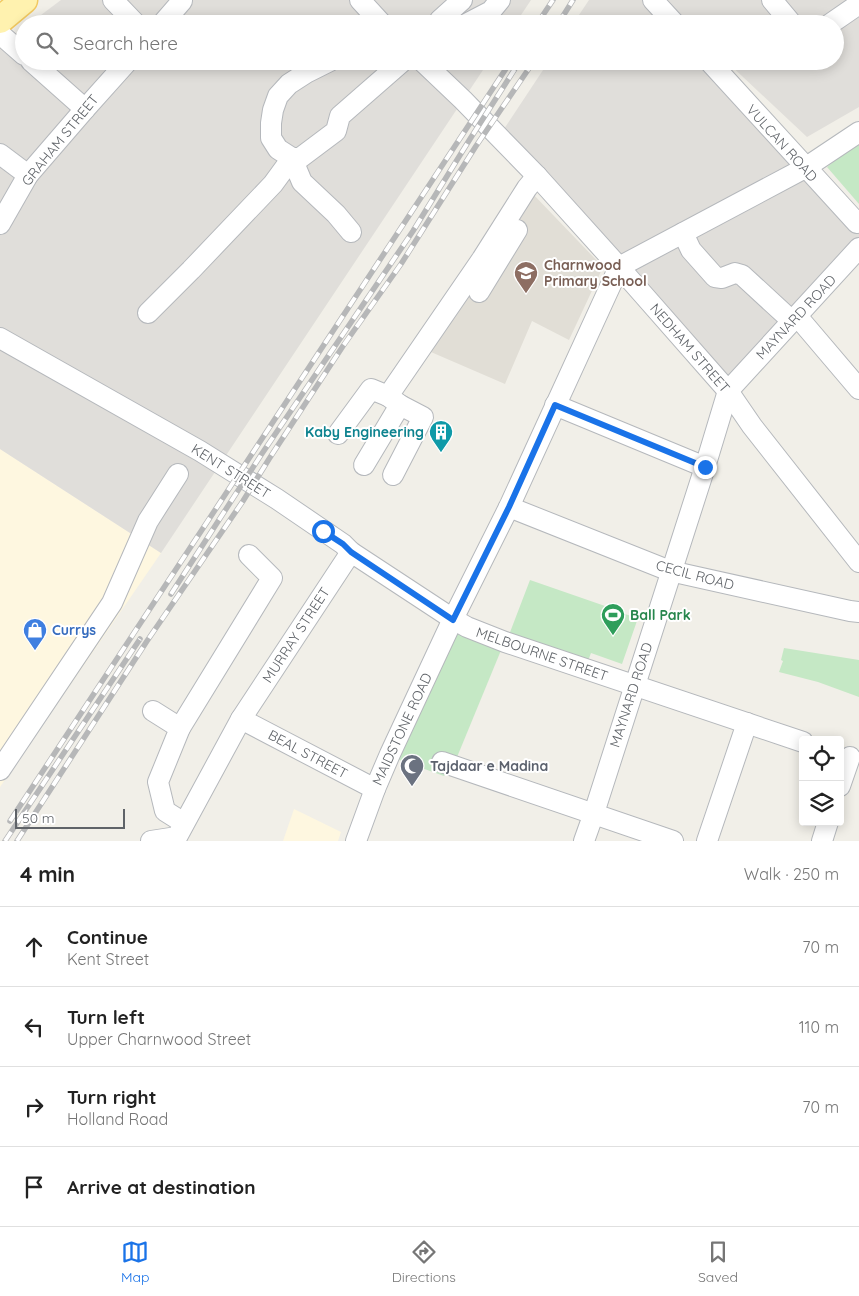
<!DOCTYPE html>
<meta charset="utf-8">
<style>
body{margin:0;font-family:Quicksand,sans-serif;background:#f2f2f2;color:#222}
.controls{position:absolute;right:15px;bottom:15px;display:grid;overflow:hidden;border-radius:5px;box-shadow:0 2px 12px #0003}
.controls button{width:45px;height:45px;display:grid;place-items:center;padding:0;border:0;border-bottom:1px solid #e0e0e0;background:#fff;color:#222;font:25px sans-serif}
.scale{position:absolute;left:15px;bottom:12px;width:110px;box-sizing:border-box;padding-left:5px;border:2px solid #5f6368;border-top:0;font-size:14px;line-height:18px;white-space:nowrap;color:#5f6368;-webkit-text-stroke:4px #fff;paint-order:stroke}
.stop{position:absolute;width:15px;height:15px;margin:-11px;border:4px solid #1a73e8;border-radius:50%;background:#fff}
.stop.end{background:#1a73e8;border-color:#fff;box-shadow:0 1px 5px #0008}
.list{margin:0;padding:0;list-style:none}
h2{display:flex;justify-content:space-between;align-items:center;height:65px;margin:0;padding:0 20px;font-size:21px}
h2 small{font-size:16px;font-weight:400;color:#767676}
.list li{display:grid;grid-template-columns:32px 1fr auto;gap:15px;align-items:center;box-sizing:border-box;height:80px;padding:0 20px;border-top:1px solid #e0e0e0}
.list b{display:block;font-size:19px;white-space:nowrap}
.list p{margin:0;font-size:16px;white-space:nowrap;color:#767676}
.list em{font-size:16px;font-style:normal;color:#767676}
.icon{flex:none;width:28px;height:28px;fill:none;stroke:currentColor;stroke-width:2;stroke-linecap:round;stroke-linejoin:round}
.map{position:relative;flex:none;width:859px;height:841px;overflow:hidden}
.search{position:absolute;background:#fff;box-shadow:0 2px 12px #0003;left:15px;right:15px;top:15px;height:55px;display:flex;align-items:center;gap:12px;box-sizing:border-box;padding:0 18px;border-radius:28px;color:#767676;font-size:19px}
.sheet{height:385px;background:#fff}
nav{display:flex;justify-content:space-around;align-items:center;box-sizing:border-box;height:70px;border-top:1px solid #e0e0e0;background:#fff;font-size:14px;color:#767676}
nav a{display:grid;justify-items:center;gap:2px}
nav .on{color:#1a73e8}
.map>svg:first-child{display:block}
.commercial{fill:#fef7e0}
.industrial{fill:#e0deda}
.education{fill:#e1ded6}
.green{fill:#c5e8c5}
.lines{fill:none;stroke-linecap:round;stroke-linejoin:round}
.minor-casing{stroke:#b5b8bc;stroke-width:22}
.major-casing{stroke:#f2c960;stroke-width:29}
.minor{stroke:#fff;stroke-width:20}
.major{stroke:#fff2af;stroke-width:26}
.rail-casing{stroke:#b6b7b8;stroke-width:5.5}
.rail{stroke:#fff;stroke-width:4;stroke-dasharray:11;stroke-linecap:butt}
.route{stroke:#1a73e8;stroke-width:6}
.labels{text-anchor:middle;dominant-baseline:central;stroke-width:4;stroke-linejoin:round;paint-order:stroke}
.street-label{font-size:14px;fill:#5f6368;stroke:#fff}
.education-label{font-size:14px;font-weight:bold;fill:#785e54;stroke:#fff;text-anchor:start}
.culture-label{font-size:14px;font-weight:bold;fill:#0d838f;stroke:#fff;text-anchor:end}
.leisure-label{font-size:14px;font-weight:bold;fill:#27864d;stroke:#fff;text-anchor:start}
.shop-label{font-size:14px;font-weight:bold;fill:#366cbe;stroke:#fff;text-anchor:start}
.worship-label{font-size:14px;font-weight:bold;fill:#5b616d;stroke:#fff;text-anchor:start}
</style>
<div class="map">
<svg width="859" height="841" viewBox="0 0 859 841">
<rect width="100%" height="100%" fill="#f1efe8"/>
<!-- commercial -->
<g class="commercial">
<path d="M0,449L161,553L0,787Z"/>
<path d="M294,809L341,832L338,841H283Z"/>
</g>
<!-- industrial -->
<g class="industrial">
<path d="M61,0H531L515,24H29Z"/>
<path d="M589,0H653L675,24H573Z"/>
<path d="M660,0H859V107L807,137L726,61H835V24H686Z"/>
<path d="M24,28V61H489L161,553L0,449V46Z"/>
<path d="M549,61H709L859,226V248L728,391L498,138Z"/>
</g>
<!-- education -->
<path class="education" d="M531,192L603,267L569,340L532,321L505,384L424,349Z"/>
<!-- green -->
<g class="green">
<path d="M859,141V204L827,167Z"/>
<path d="M530,580L605,606V608L638,618L622,664L591,653L588,661L507,640Z"/>
<path d="M453,621L504,643L455,762L444,776L391,757Z"/>
<path d="M784,648L859,660V697L818,682L779,672L783,661L781,660Z"/>
</g>
<g class="lines">
<!-- minor casing -->
<g class="minor-casing">
<g id="minor">
<path d="M113,0L136,24"/>
<path d="M360,0L382,24"/>
<path d="M653,0L675,24"/>
<path d="M772,0L792,24"/>
<path d="M162,24L182,1"/>
<path d="M438,24L440,20L462,0"/>
<path d="M466,24L491,11L500,0"/>
<path d="M830,24L859,4"/>
<path d="M0,34L24,55"/>
<path d="M31,61L85,109"/>
<path d="M330,61L306,73L289,84L278,96L273,110L271,123V138L278,149L292,158H300L336,131L340,116L403,61"/>
<path d="M422,61L463,100L537,176L619,267L728,391L752,426L859,562"/>
<path d="M709,61L857,223"/>
<path d="M0,154L28,175"/>
<path d="M0,224L28,175L85,109L128,61"/>
<path d="M683,233L691,250L715,277L722,278L735,273L742,275L792,321"/>
<path d="M479,292L517,230"/>
<path d="M148,313L191,270L273,184L292,158L302,182L336,214L351,232"/>
<path d="M797,316L859,389"/>
<path d="M0,338L200,451L277,499L343,544L351,552L453,619L467,627L505,642L803,742"/>
<path d="M388,396L400,405L423,417L393,475"/>
<path d="M555,405L705,467"/>
<path d="M338,434L371,389L388,396L482,259L527,188L537,176"/>
<path d="M364,465L400,405"/>
<path d="M509,507L670,571L850,611L859,612"/>
<path d="M153,711L180,728L158,782L165,811L184,823"/>
<path d="M241,719L375,789"/>
<path d="M180,728L272,578L249,555"/>
<path d="M442,762L673,841"/>
<path d="M0,770L112,603L148,521L178,474"/>
<path d="M840,786L850,757"/>
<path d="M151,841L177,837L241,719L351,552"/>
<path d="M356,841L375,789L390,754L453,619L509,507L619,267L805,168L859,132"/>
<path d="M584,841L594,813L705,467L728,391L859,248"/>
<path d="M707,841L747,723"/>
<path d="M822,841L828,822"/>
</g>
</g>
<!-- major casing -->
<g class="major-casing">
<path id="major" d="M0,20L24,0"/>
</g>
<!-- minor -->
<use href="#minor" class="minor"/>
<!-- major -->
<use href="#major" class="major"/>
<!-- rail casing -->
<g class="rail-casing">
<g id="rail">
<path d="M537,24L553,0"/>
<path d="M558,24L573,0"/>
<path d="M171,594L261,455L413,231L470,139L520,61"/>
<path d="M10,821L511,61"/>
<path d="M5,841L140,639"/>
<path d="M17,841L147,641L243,501L269,459L343,346L401,264L476,146L534,61"/>
</g>
</g>
<!-- rail -->
<use href="#rail" class="rail"/>
</g>
<g class="lines">
<!-- route -->
<path class="route" d="M323,531L343,544L351,552L453,620L509,507L555,405L705,467"/>
</g>
<!-- icons -->
<defs>
<g id="school-pin" transform="scale(1.25)"><path d="M0 17L-7.5 6A9.5 9.5 0 1 1 7.5 6Z" fill="#8d6e63" stroke="#fff"/><path d="M0-5L7-2L0 1L-7-2ZM-4 1L0 2.5L4 1V4Q0 6-4 4Z" fill="#fff"/></g>
<g id="building-pin" transform="scale(1.25)"><path d="M0 17L-7.5 6A9.5 9.5 0 1 1 7.5 6Z" fill="#0f9aa8" stroke="#fff"/><path d="M-4-6H4V6H1V3H-1V6H-4ZM-2.5-4.3h1.7v1.8h-1.7ZM.8-4.3h1.7v1.8H.8ZM-2.5-1h1.7V.8h-1.7ZM.8-1h1.7V.8H.8Z" fill="#fff"/></g>
<g id="stadium-pin" transform="scale(1.25)"><path d="M0 17L-7.5 6A9.5 9.5 0 1 1 7.5 6Z" fill="#2e9e5b" stroke="#fff"/><path d="M0-5a6.5 5 0 1 0 0 10a6.5 5 0 1 0 0-10ZM-3.5-1.8h7v3.6h-7Z" fill="#fff"/></g>
<g id="shop-pin" transform="scale(1.25)"><path d="M0 17L-7.5 6A9.5 9.5 0 1 1 7.5 6Z" fill="#3f7fe0" stroke="#fff"/><path d="M-5-2.5h2.3a2.7 3.5 0 0 1 5.4 0H5L5.5 6h-11ZM-1.5-2.5h3a1.5 2.3 0 0 0-3 0Z" fill="#fff"/></g>
<g id="mosque-pin" transform="scale(1.25)"><path d="M0 17L-7.5 6A9.5 9.5 0 1 1 7.5 6Z" fill="#6b7280" stroke="#fff"/><path d="M3.5-4.9A6 6 0 1 0 3.5 4.9A5 5 0 1 1 3.5-4.9Z" fill="#fff"/></g>
</defs>
<g fill-rule="evenodd">
<use href="#school-pin" x="526" y="273"/>
<use href="#building-pin" x="441" y="432"/>
<use href="#stadium-pin" x="613" y="615"/>
<use href="#shop-pin" x="35" y="630"/>
<use href="#mosque-pin" x="412" y="766"/>
</g>
<g class="labels">
<!-- street labels -->
<g class="street-label">
<text transform="translate(60 140) rotate(-51)">GRAHAM STREET</text>
<text transform="translate(782 143) rotate(48)">VULCAN ROAD</text>
<text transform="translate(796 317) rotate(-47)">MAYNARD ROAD</text>
<text transform="translate(690 348) rotate(49)">NEDHAM STREET</text>
<text transform="translate(231 471) rotate(32)">KENT STREET</text>
<text transform="translate(695 575) rotate(15)">CECIL ROAD</text>
<text transform="translate(296 635) rotate(-57)">MURRAY STREET</text>
<text transform="translate(542 654) rotate(19)">MELBOURNE STREET</text>
<text transform="translate(631 695) rotate(-72)">MAYNARD ROAD</text>
<text transform="translate(402 729) rotate(-65)">MAIDSTONE ROAD</text>
<text transform="translate(308 754) rotate(28)">BEAL STREET</text>
</g>
<!-- education labels -->
<g class="education-label">
<text x="544" y="265">Charnwood<tspan x="544" dy="16">Primary School</tspan></text>
</g>
<!-- culture labels -->
<g class="culture-label">
<text x="424" y="432">Kaby Engineering</text>
</g>
<!-- leisure labels -->
<g class="leisure-label">
<text x="630" y="615">Ball Park</text>
</g>
<!-- shop labels -->
<g class="shop-label">
<text x="52" y="630">Currys</text>
</g>
<!-- worship labels -->
<g class="worship-label">
<text x="430" y="766">Tajdaar e Madina</text>
</g>
</g>
</svg>
<div class="controls">
<button><svg class="icon" aria-label="locate" viewBox="0 0 24 24"><circle cx="12" cy="12" r="6"/><path d="M12 2v4M12 18v4M2 12h4M18 12h4"/></svg></button>
<button><svg class="icon" aria-label="layers" viewBox="0 0 24 24"><path d="M12 4l9 5-9 5-9-5zM3 14l9 5 9-5"/></svg></button>
</div>
<div class="scale">50 m</div>
<div class="stop" style="left:323px;top:531px"></div>
<div class="stop end" style="left:705px;top:467px"></div>
<div class="search"><svg class="icon" aria-label="search" viewBox="0 0 24 24"><circle cx="10" cy="10" r="6"/><path d="M15 15l6 6"/></svg>Search here</div>
</div>
<section class="sheet">
<h2>4 min<small>Walk · 250 m</small></h2>
<ul class="list">
<li><svg class="icon" aria-label="ahead" viewBox="0 0 24 24"><path d="M12 20V5M6 11l6-6 6 6"/></svg><div><b>Continue</b><p>Kent Street</p></div><em>70 m</em></li>
<li><svg class="icon" aria-label="left" viewBox="0 0 24 24"><path d="M17 20v-9H6M10 6l-5 5 5 5"/></svg><div><b>Turn left</b><p>Upper Charnwood Street</p></div><em>110 m</em></li>
<li><svg class="icon" aria-label="right" viewBox="0 0 24 24"><path d="M7 20v-9h11M14 6l5 5-5 5"/></svg><div><b>Turn right</b><p>Holland Road</p></div><em>70 m</em></li>
<li><svg class="icon" aria-label="arrive" viewBox="0 0 24 24"><path d="M6 21V4h12l-3 4 3 4H6"/></svg><div><b>Arrive at destination</b></div></li>
</ul>
</section>
<nav>
<a class="on"><svg class="icon" aria-label="map" viewBox="0 0 24 24"><path d="M3 6l6-2 6 2 6-2v14l-6 2-6-2-6 2zM9 4v14M15 6v14"/></svg>Map</a>
<a><svg class="icon" aria-label="directions" viewBox="0 0 24 24"><path d="M12 3l9 9-9 9-9-9zM9 14v-3h6M13 9l2 2-2 2"/></svg>Directions</a>
<a><svg class="icon" aria-label="saved" viewBox="0 0 24 24"><path d="M7 4h10v16l-5-4-5 4z"/></svg>Saved</a>
</nav>
